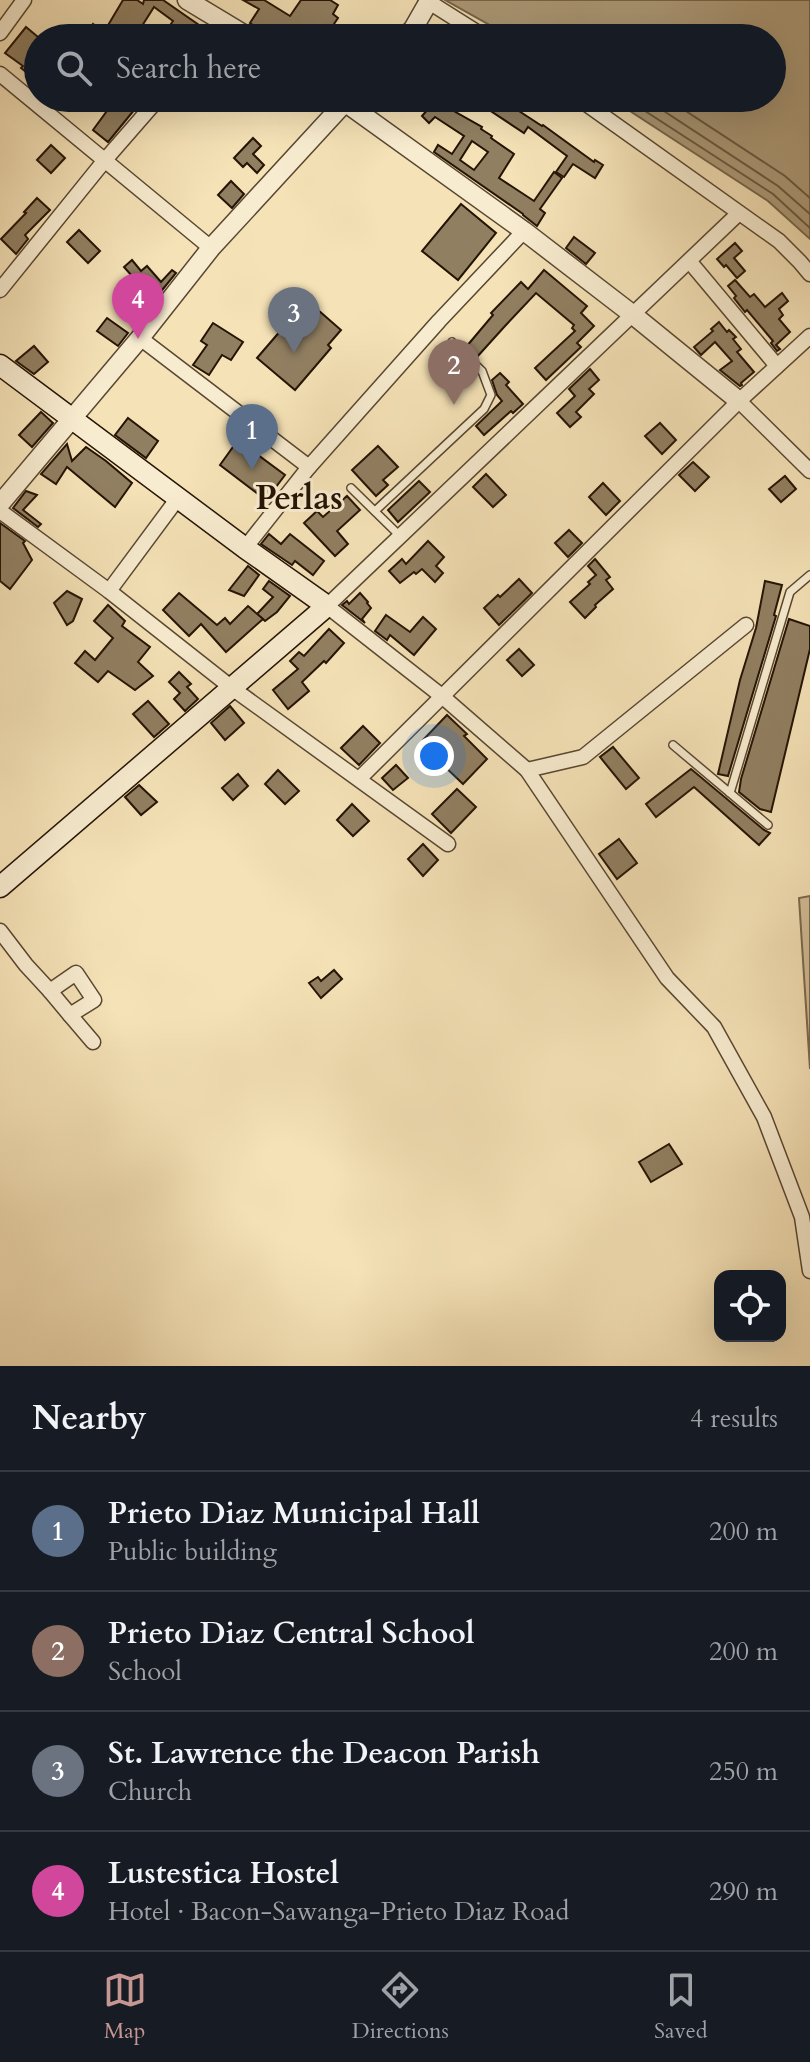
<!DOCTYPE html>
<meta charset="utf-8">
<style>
body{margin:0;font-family:Cardo,serif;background:#242831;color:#f1f3f6}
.controls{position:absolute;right:24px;bottom:24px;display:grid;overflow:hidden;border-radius:16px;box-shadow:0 8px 32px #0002}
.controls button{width:72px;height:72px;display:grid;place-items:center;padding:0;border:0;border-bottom:2px solid #363941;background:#171b24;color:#f1f3f6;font:40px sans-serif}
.you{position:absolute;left:434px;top:756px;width:28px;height:28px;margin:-20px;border:6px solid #fff;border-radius:50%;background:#1a73e8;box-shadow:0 0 0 12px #1a73e833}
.badge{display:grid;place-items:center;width:52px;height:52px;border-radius:50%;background:#c59692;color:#fff;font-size:26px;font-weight:700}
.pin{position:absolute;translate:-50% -66px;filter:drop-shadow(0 2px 4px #0008)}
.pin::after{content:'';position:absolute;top:42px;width:28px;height:24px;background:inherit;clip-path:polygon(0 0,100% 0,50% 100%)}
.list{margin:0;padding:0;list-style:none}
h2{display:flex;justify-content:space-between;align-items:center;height:104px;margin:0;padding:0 32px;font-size:34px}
h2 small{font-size:26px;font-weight:400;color:#9ea1a6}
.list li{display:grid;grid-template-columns:52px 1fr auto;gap:24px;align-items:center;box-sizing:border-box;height:120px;padding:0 32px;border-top:2px solid #363941}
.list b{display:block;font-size:30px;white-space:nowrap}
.list p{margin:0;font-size:26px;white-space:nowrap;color:#9ea1a6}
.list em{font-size:26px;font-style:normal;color:#9ea1a6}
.icon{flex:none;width:44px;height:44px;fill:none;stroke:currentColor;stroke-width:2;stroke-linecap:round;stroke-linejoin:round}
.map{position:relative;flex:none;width:810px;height:1366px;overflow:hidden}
.search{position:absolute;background:#171b24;box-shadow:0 8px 32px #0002;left:24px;right:24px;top:24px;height:88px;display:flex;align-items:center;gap:20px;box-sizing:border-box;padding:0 28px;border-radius:44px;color:#9ea1a6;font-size:30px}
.sheet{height:584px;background:#171b24}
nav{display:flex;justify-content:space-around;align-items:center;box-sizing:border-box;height:112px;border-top:2px solid #363941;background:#171b24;font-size:22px;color:#9ea1a6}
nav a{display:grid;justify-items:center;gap:4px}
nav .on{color:#c59692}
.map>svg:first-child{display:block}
.green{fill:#d2bf99;stroke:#7c694e;stroke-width:2}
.water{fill:#ae9c7a;stroke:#77654b;stroke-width:2}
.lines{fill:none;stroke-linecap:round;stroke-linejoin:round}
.shore{stroke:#6a583f;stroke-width:2}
.building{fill:#917f61;stroke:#251304;stroke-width:2;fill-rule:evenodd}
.service-casing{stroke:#594731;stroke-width:10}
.minor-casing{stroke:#594731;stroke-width:17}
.tertiary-casing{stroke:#594731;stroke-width:21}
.secondary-casing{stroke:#251304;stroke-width:23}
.service{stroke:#f8ecd0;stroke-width:7}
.minor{stroke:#f8ecd0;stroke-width:14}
.tertiary{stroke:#f8ecd0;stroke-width:18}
.secondary{stroke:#f8ecd0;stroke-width:20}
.labels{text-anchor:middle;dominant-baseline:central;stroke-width:6;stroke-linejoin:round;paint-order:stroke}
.quarter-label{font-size:34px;font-weight:bold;fill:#251304;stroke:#f8ecd0}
</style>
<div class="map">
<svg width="810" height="1366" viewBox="0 0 810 1366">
<rect width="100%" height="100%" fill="#f5e2b7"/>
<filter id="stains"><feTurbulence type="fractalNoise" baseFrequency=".0025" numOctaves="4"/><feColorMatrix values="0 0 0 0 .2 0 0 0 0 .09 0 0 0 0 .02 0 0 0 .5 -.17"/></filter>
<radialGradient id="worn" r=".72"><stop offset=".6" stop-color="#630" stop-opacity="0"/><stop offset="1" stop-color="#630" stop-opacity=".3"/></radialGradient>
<!-- green -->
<path class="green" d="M810,896V1069L799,898Z"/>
<!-- water -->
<path class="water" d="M445,0H810V239L768,201L610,98H772V38H513Z"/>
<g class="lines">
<!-- shore -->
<g class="shore">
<path d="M625,98L773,194L810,228"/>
<path d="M644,98L778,186L810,214"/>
<path d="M666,98L785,176L810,198"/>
</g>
</g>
<!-- building -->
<g class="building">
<path d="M123,0H137L143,4L144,0H163L199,25L190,38H161L173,21L154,7L135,37L131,34L129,38H83L93,24L104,32Z"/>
<path d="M243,0H264L290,16L301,0H330L338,5L333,14L338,18L332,27L328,25L319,38H309L295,28L288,38H272L250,23L259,9Z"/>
<path d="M26,27L38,37V53L32,58L38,63V66L31,76L21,68L23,66L5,53Z"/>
<path d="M132,98H144L108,142L93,130L115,100L124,107Z"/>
<path d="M430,98H452L445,106L482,127L481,129L492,136L491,138L514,154L499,178L534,201L554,172L562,178L540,209L545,213L537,226L523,215V214L434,152L438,145L452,154L464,136L435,117L429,123L422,116L429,108L425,104ZM472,141L488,152L474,170L460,160Z"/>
<path d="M471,98H499L542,126L543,125L594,162L595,160L603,165L595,178L573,164L564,177L556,172L567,156L528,127L524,133Z"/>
<path d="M253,138L261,146L253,154L264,165L257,173L247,163L243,167L234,158Z"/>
<path d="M51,145L65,158L51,173L37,160Z"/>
<path d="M231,181L244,194L232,208L218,195Z"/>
<path d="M37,198L50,210L25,235L28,239L16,254L1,239L26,213L24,212Z"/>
<path d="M461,204L496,233L458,280L422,251Z"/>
<path d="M79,230L100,251L88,263L67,242Z"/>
<path d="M574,237L595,253L586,264L566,248Z"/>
<path d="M735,243L742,251L734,258L745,271L737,278L726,265L724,267L717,259Z"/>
<path d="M132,260L141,271L147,266L161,282L172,270L176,273L159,294L144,281L140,285L124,267Z"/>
<path d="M544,270L587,306L581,313L594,326L577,343L581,347L546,380L535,368L575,331L572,328L574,325L536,293L505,326L477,357L466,347L493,315L491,313L521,282L528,289Z"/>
<path d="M735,280L750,297L754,294L765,307L782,293L788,301L779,309L783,315L779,319L790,332L776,345L780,349L777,351L771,343L773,341L747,310L745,312L734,298L736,296L728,286Z"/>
<path d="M310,303L341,330L328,345L331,348L295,390L257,358L294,315L297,318Z"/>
<path d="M107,318L128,333L118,346L97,331Z"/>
<path d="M719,322L727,332L729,330L736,337L733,339L741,349L737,352L754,372L741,383L742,385L740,386L720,370L732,361L715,342L701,355L694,347L713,331L711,329Z"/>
<path d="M213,323L243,342L231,360L222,355L209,375L193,365L207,345L201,341Z"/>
<path d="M34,346L48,362L34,374L16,361Z"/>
<path d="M590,369L599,380L589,389L594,394L576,412L581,417L570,427L557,413L575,396L569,389Z"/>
<path d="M500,373L509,382L506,385L523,404L513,413L511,411L484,435L476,426L502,401L497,395L492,380Z"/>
<path d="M41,412L53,423L32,447L19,435Z"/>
<path d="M128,418L158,441L146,458L115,435Z"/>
<path d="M660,423L676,440L662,454L645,436Z"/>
<path d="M238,440L285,475L266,500L220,465Z"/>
<path d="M67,444L72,461L86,447L106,461L132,483L115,507L67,467L56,484L41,474Z"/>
<path d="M378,446L398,467L383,480L388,485L376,496L352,470Z"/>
<path d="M693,462L709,477L695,491L679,475Z"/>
<path d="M486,474L506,495L493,507L473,487Z"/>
<path d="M785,476L796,489L781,502L769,489Z"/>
<path d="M419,481L430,492L398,522L388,510Z"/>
<path d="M603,483L620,501L606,515L589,497Z"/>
<path d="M26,491L37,495L23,510L41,524L38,527L13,508Z"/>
<path d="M347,496L360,510L337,531L348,544L335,556L304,523L317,511L323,517Z"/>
<path d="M0,523L25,541L23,543L32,560L10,589L0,581Z"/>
<path d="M569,530L582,543L568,557L555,543Z"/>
<path d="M269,534L281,544L290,534L324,561L313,575L295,561L292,565L261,544Z"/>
<path d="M428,541L444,557L436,566L443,573L435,582L422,569L416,574L414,572L400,583L389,571L402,559L406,564Z"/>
<path d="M595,559L610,577L606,580L613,589L595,605L596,607L585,618L570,602L590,584L588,582L596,575L588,566Z"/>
<path d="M248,566L259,575L244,596L229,590Z"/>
<path d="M519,579L532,593L499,625L484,608L498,595L500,597Z"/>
<path d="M269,581L290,596L277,612L265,621L257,614L273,597L263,589Z"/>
<path d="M765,581L782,585L774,615L776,616L728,776L718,774L740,680L756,628Z"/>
<path d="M67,591L82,599L73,621L67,625L54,603Z"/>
<path d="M179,593L217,625L225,618L230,624L248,606L263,619L226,652L201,624L189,636L163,610Z"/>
<path d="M360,593L368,602L367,603L371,608L362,619L365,623L342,605L347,601L349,604Z"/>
<path d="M108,605L125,621L122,626L150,647L138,662L153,676L135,690L108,671L98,682L75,663L85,651L95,660L113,638L94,621Z"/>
<path d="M386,615L410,632L423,617L436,629L414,655L390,635L387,640L375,631Z"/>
<path d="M789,619L810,626V649L771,812L760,809L739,792L741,779Z"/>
<path d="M329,629L344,643L326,663L324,661L302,682L309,691L288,709L273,690L298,669L290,661L299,652L304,656Z"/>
<path d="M519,649L534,665L522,676L507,660Z"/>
<path d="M179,672L191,684L187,687L198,699L185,711L174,699L180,693L169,682Z"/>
<path d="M148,701L169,724L154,737L133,714Z"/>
<path d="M230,706L244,723L225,740L211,723Z"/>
<path d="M447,715L467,734L464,736L487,759L463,784L443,765L446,763L423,740Z"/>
<path d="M363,726L380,743L359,765L341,748Z"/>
<path d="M613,747L639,778L626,789L600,757Z"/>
<path d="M396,765L408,778L393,790L382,778Z"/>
<path d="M691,769L764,830L770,833L759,845L694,787L656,817L646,804Z"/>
<path d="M278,770L299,791L285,804L265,784Z"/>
<path d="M238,774L248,786L233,800L222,788Z"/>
<path d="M139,785L157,802L141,815L125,797Z"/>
<path d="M457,789L476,807L451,833L432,814Z"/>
<path d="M352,804L369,821L353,836L337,820Z"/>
<path d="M619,839L637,863L617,879L599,854Z"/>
<path d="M423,844L438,860L423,876L408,859Z"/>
<path d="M334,970L342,979L321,998L309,983L318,977L321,981Z"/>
<path d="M669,1144L682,1164L651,1182L639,1162Z"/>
</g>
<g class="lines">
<!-- service casing -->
<g class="service-casing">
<g id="service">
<path d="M351,488L400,536"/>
<path d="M375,511L484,409L491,395L482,371L452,342"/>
<path d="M673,745L768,825"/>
<path d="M730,793L790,592L810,575"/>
</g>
</g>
<!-- minor casing -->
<g class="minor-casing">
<g id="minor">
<path d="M426,0L486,38"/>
<path d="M0,33L24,0"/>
<path d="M211,38L225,21"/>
<path d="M0,74L211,248"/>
<path d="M578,98L779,241L800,262L810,274"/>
<path d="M739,213L327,606L443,697L527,770L667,978L714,1027L764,1117L802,1217L810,1271"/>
<path d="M690,262L777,366"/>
<path d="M0,290L105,160L159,98"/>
<path d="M140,338L309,467L245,548"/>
<path d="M739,401L810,471"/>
<path d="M309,467L439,321L524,231"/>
<path d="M0,511L109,591L232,688L448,844"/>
<path d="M109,591L178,498"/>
<path d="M527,770L583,757L746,625"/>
<path d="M360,778L739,401L810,336"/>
<path d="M0,931L26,965L50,991"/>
<path d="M76,973L94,1000L70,1015L50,991Z"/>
<path d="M70,1015L93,1042"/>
</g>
</g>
<!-- tertiary casing -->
<g class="tertiary-casing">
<g id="tertiary">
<path d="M187,0L250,38"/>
<path d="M404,38L413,29L429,1"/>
<path d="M339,98L524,231L632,314L739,401"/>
<path d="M0,504L140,338L211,248L349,98"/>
</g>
</g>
<!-- secondary casing -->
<g class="secondary-casing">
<path id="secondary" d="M0,365L245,548L327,606L0,887"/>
</g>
<!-- service -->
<use href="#service" class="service"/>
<!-- minor -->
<use href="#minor" class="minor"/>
<!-- tertiary -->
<use href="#tertiary" class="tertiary"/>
<!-- secondary -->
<use href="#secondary" class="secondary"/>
</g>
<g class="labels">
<!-- quarter labels -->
<g class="quarter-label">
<text x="299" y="498">Perlas</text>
</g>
</g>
<rect width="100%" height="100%" filter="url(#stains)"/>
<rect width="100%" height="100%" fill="url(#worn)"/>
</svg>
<div class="controls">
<button><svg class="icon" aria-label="locate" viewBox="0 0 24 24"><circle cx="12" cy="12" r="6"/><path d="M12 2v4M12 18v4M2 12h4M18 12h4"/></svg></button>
</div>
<div class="you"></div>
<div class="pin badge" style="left:252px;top:470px;background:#5c6f8a">1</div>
<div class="pin badge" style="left:454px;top:405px;background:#8d6e63">2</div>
<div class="pin badge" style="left:294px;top:353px;background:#6b7280">3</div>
<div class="pin badge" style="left:138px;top:339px;background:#d1479c">4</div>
<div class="search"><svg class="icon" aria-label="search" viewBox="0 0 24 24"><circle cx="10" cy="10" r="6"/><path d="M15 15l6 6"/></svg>Search here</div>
</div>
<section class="sheet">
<h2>Nearby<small>4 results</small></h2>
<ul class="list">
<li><span class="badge" style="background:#5c6f8a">1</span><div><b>Prieto Diaz Municipal Hall</b><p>Public building</p></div><em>200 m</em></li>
<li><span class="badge" style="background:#8d6e63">2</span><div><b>Prieto Diaz Central School</b><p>School</p></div><em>200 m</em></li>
<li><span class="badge" style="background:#6b7280">3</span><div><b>St. Lawrence the Deacon Parish</b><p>Church</p></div><em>250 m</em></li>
<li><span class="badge" style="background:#d1479c">4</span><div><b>Lustestica Hostel</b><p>Hotel · Bacon-Sawanga-Prieto Diaz Road</p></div><em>290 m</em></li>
</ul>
</section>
<nav>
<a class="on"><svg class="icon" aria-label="map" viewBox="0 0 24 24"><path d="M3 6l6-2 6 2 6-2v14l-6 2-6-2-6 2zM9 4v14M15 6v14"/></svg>Map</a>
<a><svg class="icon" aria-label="directions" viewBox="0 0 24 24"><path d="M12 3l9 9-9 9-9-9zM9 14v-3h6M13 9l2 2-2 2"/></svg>Directions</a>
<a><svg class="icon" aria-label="saved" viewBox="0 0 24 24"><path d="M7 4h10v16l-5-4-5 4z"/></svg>Saved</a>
</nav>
